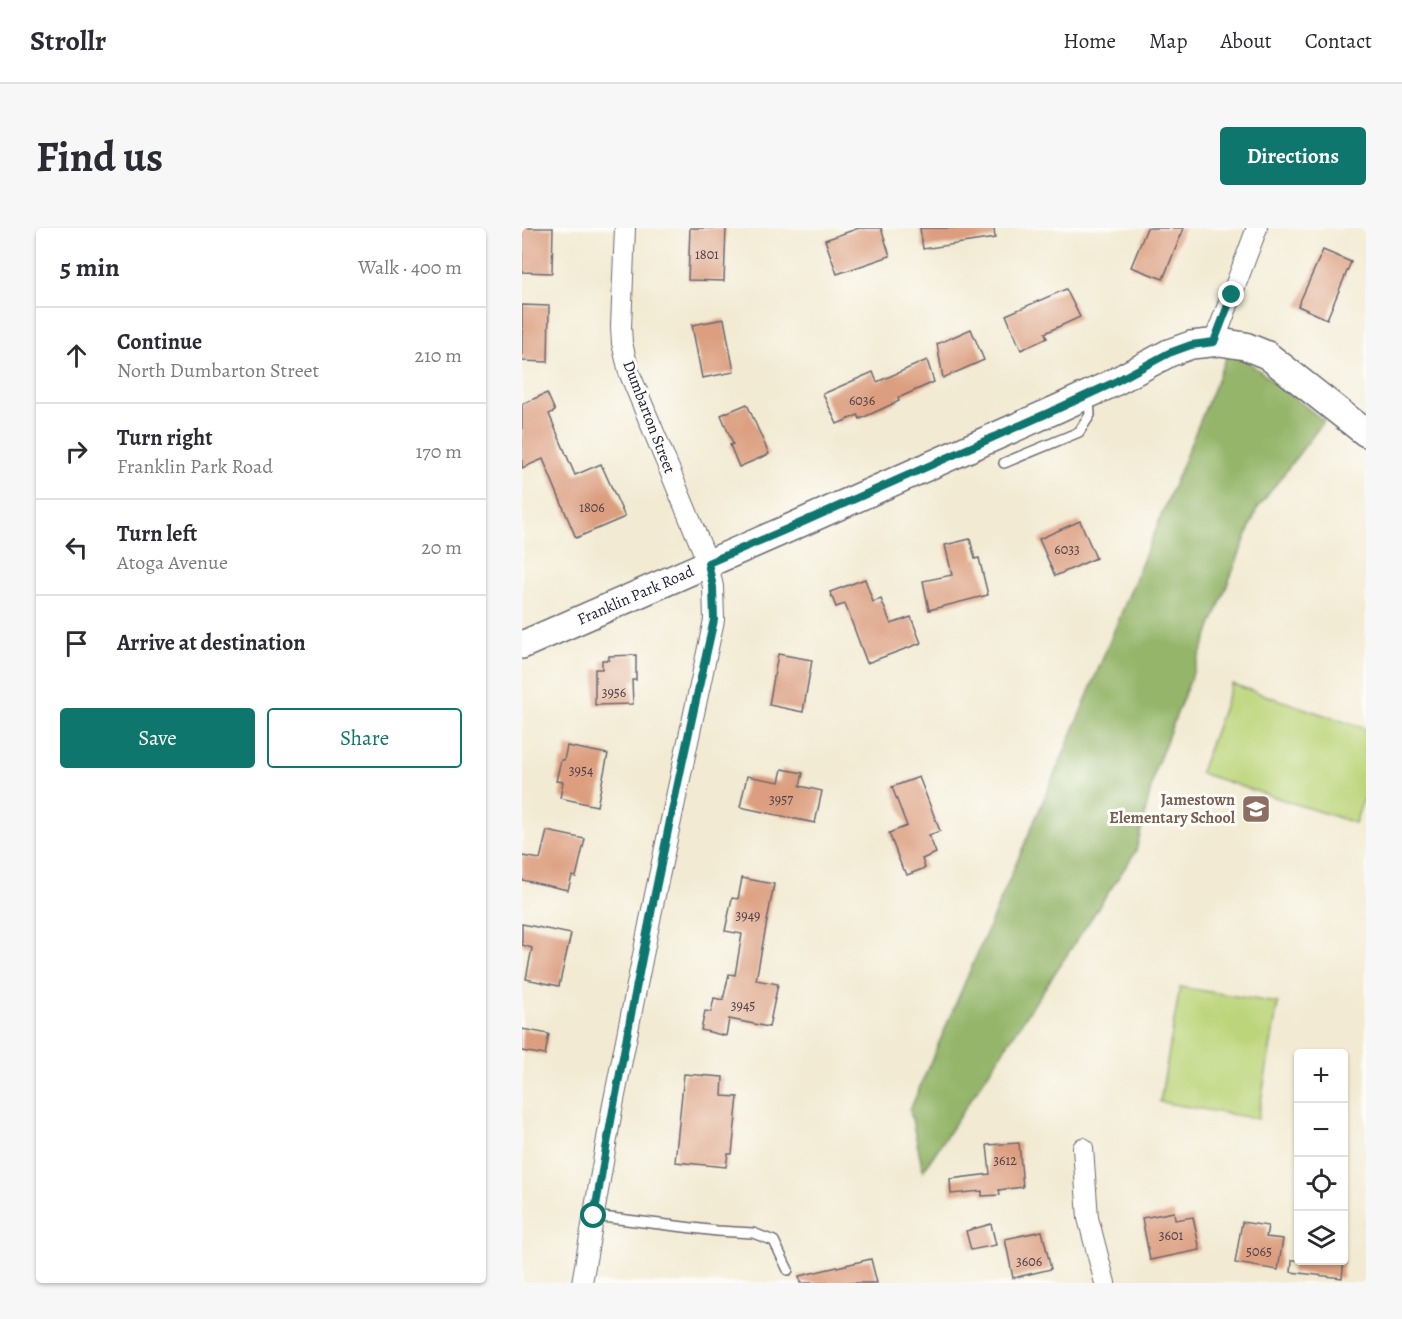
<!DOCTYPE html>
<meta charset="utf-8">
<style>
body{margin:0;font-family:Alegreya,serif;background:#f7f7f7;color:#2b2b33}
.controls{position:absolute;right:18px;bottom:18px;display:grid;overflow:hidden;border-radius:6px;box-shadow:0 2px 4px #0004}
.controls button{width:54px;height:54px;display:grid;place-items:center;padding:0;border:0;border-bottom:2px solid #e1e1e2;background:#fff;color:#2b2b33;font:30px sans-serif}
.stop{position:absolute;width:18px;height:18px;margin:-14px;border:4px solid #0f766e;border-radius:50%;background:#fff}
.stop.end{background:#0f766e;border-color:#fff;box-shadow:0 2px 6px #0008}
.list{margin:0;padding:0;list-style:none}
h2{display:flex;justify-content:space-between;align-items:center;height:78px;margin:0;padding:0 24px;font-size:26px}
h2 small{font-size:20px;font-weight:400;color:#7c7c81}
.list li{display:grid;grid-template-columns:39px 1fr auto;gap:18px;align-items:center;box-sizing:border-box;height:96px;padding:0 24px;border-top:2px solid #e1e1e2}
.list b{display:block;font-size:22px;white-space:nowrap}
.list p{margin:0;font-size:20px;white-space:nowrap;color:#7c7c81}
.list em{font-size:20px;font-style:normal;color:#7c7c81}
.actions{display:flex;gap:12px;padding:18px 24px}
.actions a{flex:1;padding:14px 0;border:2px solid #0f766e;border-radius:6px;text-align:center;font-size:21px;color:#0f766e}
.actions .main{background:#0f766e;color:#fff}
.icon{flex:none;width:33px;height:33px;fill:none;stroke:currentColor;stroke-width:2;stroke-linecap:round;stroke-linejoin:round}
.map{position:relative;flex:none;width:844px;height:1055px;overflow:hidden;border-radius:6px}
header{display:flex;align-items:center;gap:36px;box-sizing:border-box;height:84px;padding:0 30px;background:#fff;border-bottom:2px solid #e1e1e2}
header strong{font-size:28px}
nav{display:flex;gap:33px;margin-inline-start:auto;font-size:21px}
.intro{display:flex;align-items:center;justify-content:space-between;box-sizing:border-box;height:144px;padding:0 36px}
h1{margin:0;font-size:42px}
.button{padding:15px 27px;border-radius:6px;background:#0f766e;color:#fff;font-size:21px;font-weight:700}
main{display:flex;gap:36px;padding:0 36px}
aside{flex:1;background:#fff;border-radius:6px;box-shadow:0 2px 4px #0004}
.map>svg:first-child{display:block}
.green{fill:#bcd57a;stroke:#6f7c5a;stroke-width:1.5}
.forest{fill:#95b66a;stroke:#5c6c52;stroke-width:1.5}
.building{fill:#dc9e7f}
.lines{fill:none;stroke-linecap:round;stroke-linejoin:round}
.lane-casing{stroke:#6b6870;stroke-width:12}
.street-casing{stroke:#6b6870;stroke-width:22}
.secondary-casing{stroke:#6b6870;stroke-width:30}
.lane{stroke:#fff;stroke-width:9}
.street{stroke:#fff;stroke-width:20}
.secondary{stroke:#fff;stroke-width:27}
.route{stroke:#0f766e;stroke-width:8}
.labels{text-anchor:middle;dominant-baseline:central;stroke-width:6;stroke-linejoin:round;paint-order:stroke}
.number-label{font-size:14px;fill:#50414c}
.street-label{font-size:16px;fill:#22223b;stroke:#fdfcf7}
.education-label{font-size:16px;font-weight:bold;fill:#785e54;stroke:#fdfcf7;text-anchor:end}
</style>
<header>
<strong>Strollr</strong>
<nav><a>Home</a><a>Map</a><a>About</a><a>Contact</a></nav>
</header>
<div class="intro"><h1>Find us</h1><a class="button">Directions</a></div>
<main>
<aside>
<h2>5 min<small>Walk · 400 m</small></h2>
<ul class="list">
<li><svg class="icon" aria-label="ahead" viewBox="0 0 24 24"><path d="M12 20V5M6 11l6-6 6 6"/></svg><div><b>Continue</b><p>North Dumbarton Street</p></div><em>210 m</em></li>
<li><svg class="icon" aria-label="right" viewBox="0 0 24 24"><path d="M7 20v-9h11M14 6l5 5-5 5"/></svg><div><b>Turn right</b><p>Franklin Park Road</p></div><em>170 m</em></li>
<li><svg class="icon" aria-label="left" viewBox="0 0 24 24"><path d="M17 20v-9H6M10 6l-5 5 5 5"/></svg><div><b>Turn left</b><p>Atoga Avenue</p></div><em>20 m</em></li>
<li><svg class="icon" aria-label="arrive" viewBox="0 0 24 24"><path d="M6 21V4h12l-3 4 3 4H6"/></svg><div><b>Arrive at destination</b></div></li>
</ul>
<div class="actions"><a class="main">Save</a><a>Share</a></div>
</aside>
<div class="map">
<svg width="844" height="1055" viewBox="0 0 844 1055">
<rect width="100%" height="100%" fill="#fdfcf7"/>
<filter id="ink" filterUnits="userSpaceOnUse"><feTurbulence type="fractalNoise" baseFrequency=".0167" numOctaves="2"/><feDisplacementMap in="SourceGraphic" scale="12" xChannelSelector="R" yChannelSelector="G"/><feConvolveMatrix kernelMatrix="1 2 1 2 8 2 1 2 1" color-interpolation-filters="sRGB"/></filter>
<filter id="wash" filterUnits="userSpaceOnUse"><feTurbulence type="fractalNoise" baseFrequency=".008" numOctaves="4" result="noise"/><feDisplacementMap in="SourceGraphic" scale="24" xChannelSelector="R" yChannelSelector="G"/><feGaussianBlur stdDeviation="1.35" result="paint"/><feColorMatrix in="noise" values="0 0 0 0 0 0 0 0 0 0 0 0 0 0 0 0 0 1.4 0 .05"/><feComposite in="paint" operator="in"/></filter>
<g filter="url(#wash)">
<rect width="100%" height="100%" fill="#f2ead2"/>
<!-- green -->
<g class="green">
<path d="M710,456L844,501V563L833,595L678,545Z"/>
<path d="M658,759L756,775L736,891L638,874Z"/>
</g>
<!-- forest -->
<path class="forest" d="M708,120L802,193L735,281L634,539L614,623L401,943L388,882L546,515Z"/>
<g id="blocks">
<!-- building -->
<g class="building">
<path d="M0,0H31L30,45L0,44Z"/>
<path d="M168,0H204L202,53L166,52Z"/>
<path d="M337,0H359L368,28L315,46L303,12Z"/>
<path d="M398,0H472L473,10L401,21Z"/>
<path d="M625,0H662L641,51L609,39Z"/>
<path d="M801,22L829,34L805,91L776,78Z"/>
<path d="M544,61L558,89L523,105L525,110L499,122L484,87Z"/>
<path d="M0,77L27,78L26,134L0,133Z"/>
<path d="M202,91L212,144L180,150L170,97Z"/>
<path d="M449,101L462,132L421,150L415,116Z"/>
<path d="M405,132L412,154L376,170L377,173L338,191L336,187L315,196L301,166L351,144L355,154Z"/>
<path d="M25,165L33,183L27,186L53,247L79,236L103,289L54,310L21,231L0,240V176Z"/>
<path d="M225,176L247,226L217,239L208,217L211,216L199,187Z"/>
<path d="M558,293L574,330L533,348L517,311Z"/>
<path d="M448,311L453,331L457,330L466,367L407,382L401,353L430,347L423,317Z"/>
<path d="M343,351L351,374L359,371L369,396L389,389L399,415L345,435L323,376L314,379L308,364Z"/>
<path d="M256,426L290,432L281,484L247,477Z"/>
<path d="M114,427V452H110L111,476L73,477V441H80V432H87V428Z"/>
<path d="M45,518L86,526L75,578L38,570L41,554L34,553L39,532H42Z"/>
<path d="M260,541L281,545L278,558L300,563L293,595L218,579L225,548L257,554Z"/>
<path d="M397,549L418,603L407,607L414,625L400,631L403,640L385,647L383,642H381L367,605L385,598L370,559Z"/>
<path d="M25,603L63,611L54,649L50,648L46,662L0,652V628L18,631Z"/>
<path d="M220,650L252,656L234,752L256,756L247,799L207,791L204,808L179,802L183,783L189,784L192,770L201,772L207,746L213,747L220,706L203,703L210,670L216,671Z"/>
<path d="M0,696L49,706L37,758L4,751L10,720L0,717Z"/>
<path d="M0,801L27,806L23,827L0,823Z"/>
<path d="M162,846L201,849L200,868L216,869L210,926H206L204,939L153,934Z"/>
<path d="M497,915L501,959L477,962L478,967L460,968V963L429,966L428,951L468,946L465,917Z"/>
<path d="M652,984L653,992L671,989L678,1022L628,1032L620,990Z"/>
<path d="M720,994L746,998L744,1009L761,1011L756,1042L713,1035Z"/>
<path d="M469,996L474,1017L449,1022L444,1003Z"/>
<path d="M520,1003L529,1041L491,1050L483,1011Z"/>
<path d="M349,1031L355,1055H278L277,1048Z"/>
<path d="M770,1032H822L820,1050L769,1044Z"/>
</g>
</g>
</g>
<g filter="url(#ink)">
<use href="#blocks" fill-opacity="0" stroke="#6b6870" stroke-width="1.5"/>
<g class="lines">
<!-- lane casing -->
<g class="lane-casing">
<g id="lane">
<path d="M482,235L557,204L568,187L567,171"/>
<path d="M72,988L195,1003L231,1005L252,1013L266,1042"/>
</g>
</g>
<!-- street casing -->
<g class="street-casing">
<g id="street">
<path d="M692,114L735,0"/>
<path d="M561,920L566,990L583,1055"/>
<path d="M60,1055L90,882L133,667L192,392L191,359L186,335L107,144L100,115L99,99L103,0"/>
</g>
</g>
<!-- secondary casing -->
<g class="secondary-casing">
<g id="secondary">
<path id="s1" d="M0,417L272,298L535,181L589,156L647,125L669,117L698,114L723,118L745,127L844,205"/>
</g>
</g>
<!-- lane -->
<use href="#lane" class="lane"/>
<!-- street -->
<use href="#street" class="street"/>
<!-- secondary -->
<use href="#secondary" class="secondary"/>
</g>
</g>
<g class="lines" filter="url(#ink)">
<!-- route -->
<path class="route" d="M72,988C107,788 147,589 192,392L191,359L186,335L272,298L535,181L589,156L647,125L669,117L692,114L710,67"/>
</g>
<!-- icons -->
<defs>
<g id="school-square" transform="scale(1.5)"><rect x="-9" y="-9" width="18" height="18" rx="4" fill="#8d6e63" stroke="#fdfcf7"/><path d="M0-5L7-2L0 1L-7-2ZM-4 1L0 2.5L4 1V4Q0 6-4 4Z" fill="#fff"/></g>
</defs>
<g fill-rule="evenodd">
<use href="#school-square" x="734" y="581"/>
</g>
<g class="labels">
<!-- number labels -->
<g class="number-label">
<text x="185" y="26">1801</text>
<text x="340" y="172">6036</text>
<text x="70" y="279">1806</text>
<text x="545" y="321">6033</text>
<text x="92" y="464">3956</text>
<text x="59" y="542">3954</text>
<text x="259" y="571">3957</text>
<text x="226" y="687">3949</text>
<text x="221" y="777">3945</text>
<text x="483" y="932">3612</text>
<text x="649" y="1007">3601</text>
<text x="737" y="1023">5065</text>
<text x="507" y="1033">3606</text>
</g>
<!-- street labels -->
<g class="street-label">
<text transform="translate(127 189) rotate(69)">Dumbarton Street</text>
<text stroke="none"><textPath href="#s1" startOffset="124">Franklin Park Road</textPath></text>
</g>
<!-- education labels -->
<g class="education-label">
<text x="713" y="572">Jamestown<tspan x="713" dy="18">Elementary School</tspan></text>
</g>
</g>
</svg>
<div class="controls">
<button>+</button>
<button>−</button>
<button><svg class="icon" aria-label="locate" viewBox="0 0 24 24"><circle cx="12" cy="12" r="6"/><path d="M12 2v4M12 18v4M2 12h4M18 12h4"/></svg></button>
<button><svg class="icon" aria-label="layers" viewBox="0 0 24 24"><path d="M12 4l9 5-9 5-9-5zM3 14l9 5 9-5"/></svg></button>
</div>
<div class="stop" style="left:72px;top:988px"></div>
<div class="stop end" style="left:710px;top:67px"></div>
</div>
</main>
